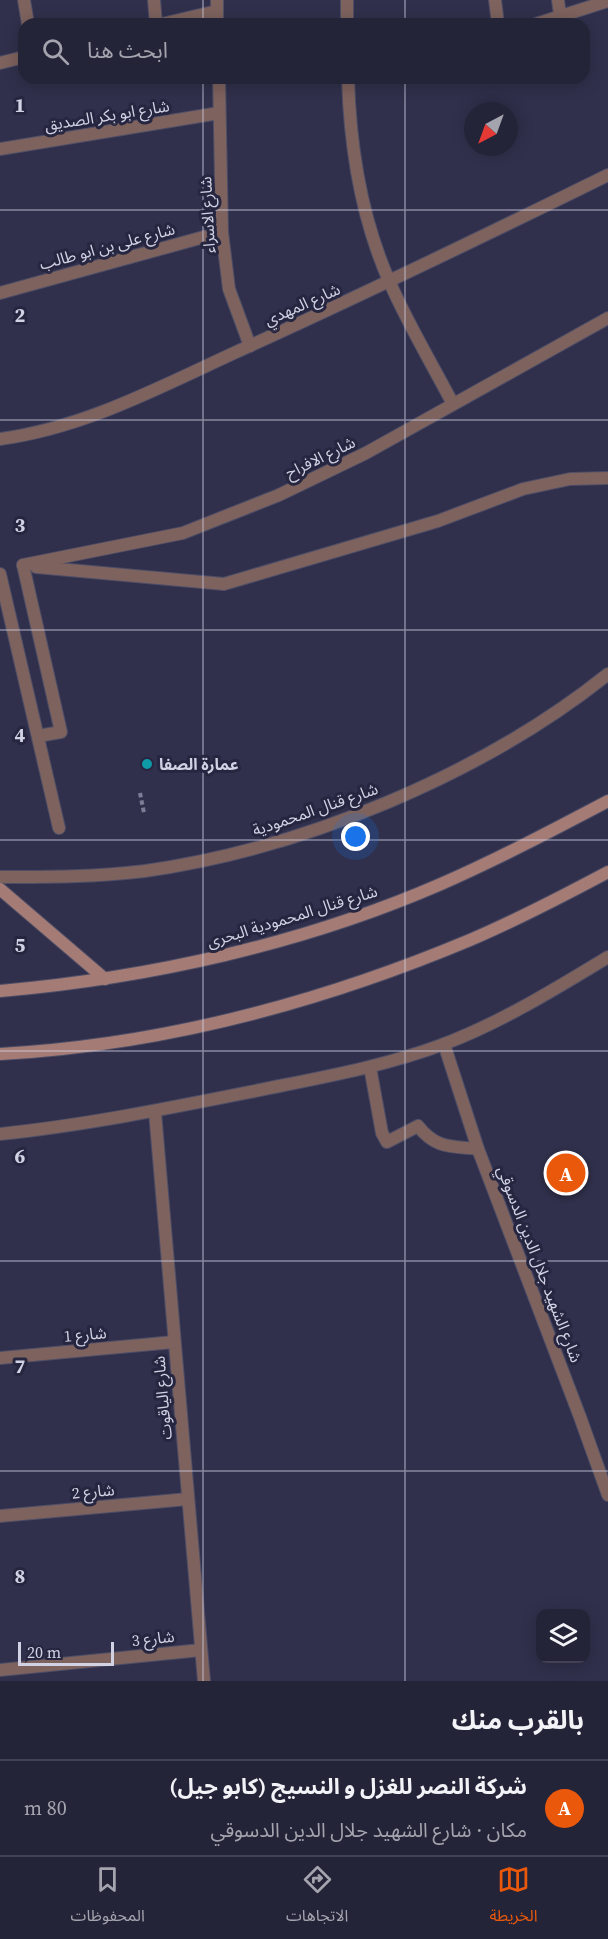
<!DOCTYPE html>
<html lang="ar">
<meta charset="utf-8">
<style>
body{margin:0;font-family:"Source Serif 4","Noto Sans Arabic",serif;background:#303044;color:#f1f3f6;direction:rtl}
.controls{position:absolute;right:18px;bottom:18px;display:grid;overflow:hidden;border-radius:12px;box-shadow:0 3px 15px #0003}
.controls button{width:54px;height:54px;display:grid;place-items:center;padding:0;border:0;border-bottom:2px solid #414153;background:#242439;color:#f1f3f6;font:30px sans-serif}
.compass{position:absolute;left:464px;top:102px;width:54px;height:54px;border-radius:50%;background:#242439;box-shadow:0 3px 15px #0003;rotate:221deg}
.scale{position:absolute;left:18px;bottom:15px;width:96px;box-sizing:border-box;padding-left:6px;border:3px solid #d1d2e4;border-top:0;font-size:16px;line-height:21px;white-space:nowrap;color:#d1d2e4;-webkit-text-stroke:4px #262641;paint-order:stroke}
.you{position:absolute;left:356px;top:837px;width:21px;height:21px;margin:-15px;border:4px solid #fff;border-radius:50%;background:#1a73e8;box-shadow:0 0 0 9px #1a73e833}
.badge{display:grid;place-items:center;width:39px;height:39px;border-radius:50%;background:#ea580c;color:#fff;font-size:20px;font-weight:700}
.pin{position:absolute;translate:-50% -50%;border:3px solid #fff;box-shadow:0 2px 6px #0006}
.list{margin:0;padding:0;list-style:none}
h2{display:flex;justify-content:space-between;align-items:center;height:78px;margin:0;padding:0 24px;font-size:26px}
h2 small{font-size:20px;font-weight:400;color:#a3a4ae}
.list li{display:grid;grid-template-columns:39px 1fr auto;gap:18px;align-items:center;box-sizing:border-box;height:96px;padding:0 24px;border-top:2px solid #414153}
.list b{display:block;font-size:22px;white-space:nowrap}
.list p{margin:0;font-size:20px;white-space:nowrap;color:#a3a4ae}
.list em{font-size:20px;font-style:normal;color:#a3a4ae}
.icon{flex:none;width:33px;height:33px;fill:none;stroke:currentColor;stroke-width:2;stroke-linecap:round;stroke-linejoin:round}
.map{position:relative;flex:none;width:608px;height:1681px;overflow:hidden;direction:ltr}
.search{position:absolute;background:#242439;box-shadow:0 3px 15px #0003;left:18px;right:18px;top:18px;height:66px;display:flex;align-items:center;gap:15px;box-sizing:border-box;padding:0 21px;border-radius:18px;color:#a3a4ae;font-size:22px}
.sheet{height:174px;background:#242439}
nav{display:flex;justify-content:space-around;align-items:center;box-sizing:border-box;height:84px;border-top:2px solid #414153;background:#242439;font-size:16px;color:#a3a4ae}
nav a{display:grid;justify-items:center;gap:3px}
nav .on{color:#ea580c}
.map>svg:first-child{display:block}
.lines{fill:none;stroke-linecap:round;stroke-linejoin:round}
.service-casing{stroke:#4d4d67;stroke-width:14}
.pedestrian-casing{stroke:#4d4d67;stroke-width:14}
.minor-casing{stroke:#4d4d67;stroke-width:14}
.tertiary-casing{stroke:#4d4d67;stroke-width:14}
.secondary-casing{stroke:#4d4d67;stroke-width:14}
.path{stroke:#7d7e95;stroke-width:4;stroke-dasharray:4.5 3;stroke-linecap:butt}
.service{stroke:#7d625e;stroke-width:12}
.pedestrian{stroke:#7d625e;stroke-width:12}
.minor{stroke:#7d625e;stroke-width:12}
.tertiary{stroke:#7d625e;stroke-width:12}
.secondary{stroke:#a57c75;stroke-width:12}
.grid{fill:none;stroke:#d1d2e4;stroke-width:1.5;stroke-opacity:0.55}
.culture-dot{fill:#0f9aa8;stroke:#262641;stroke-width:2}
.labels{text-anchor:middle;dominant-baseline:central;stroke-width:6;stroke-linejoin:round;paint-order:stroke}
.street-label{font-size:16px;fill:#d1d2e4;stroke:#262641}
.poi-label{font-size:16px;font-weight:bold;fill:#d1d2e4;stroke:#262641;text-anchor:start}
.grid-label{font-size:20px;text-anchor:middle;font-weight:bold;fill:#d1d2e4;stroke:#262641;stroke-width:6;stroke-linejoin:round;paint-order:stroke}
</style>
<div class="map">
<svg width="608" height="1681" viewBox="0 0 608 1681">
<rect width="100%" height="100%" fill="#30304c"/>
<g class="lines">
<!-- service casing -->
<g class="service-casing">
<path id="service" d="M370,1067L382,1133L387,1142L418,1126C436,1149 451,1146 478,1149"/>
</g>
<!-- pedestrian casing -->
<g class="pedestrian-casing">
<g id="pedestrian">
<path d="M23,565L61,732L38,736"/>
<path d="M0,574L59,828"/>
</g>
</g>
<!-- minor casing -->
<g class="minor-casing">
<g id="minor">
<path d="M24,0L28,24"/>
<path d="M154,0L156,24"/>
<path d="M217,0V24"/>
<path d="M347,0V24"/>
<path d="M495,0L498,24"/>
<path d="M558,0L560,15"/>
<path d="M162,24L217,11"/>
<path d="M536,24L608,1"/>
<path d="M0,63L24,57"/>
<path d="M219,78L222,232L229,289L250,346"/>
<path d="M348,78C350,148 361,218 390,283C408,324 432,364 453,404"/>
<path d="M0,149L219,113"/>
<path d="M0,293L222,232"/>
<path d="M0,439C83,428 158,388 234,353C360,296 484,236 608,175"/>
<path d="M23,565L183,533L279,495L366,453L608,318"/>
<path d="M36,567L224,584L438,521L523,489L570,479L608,478"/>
<path d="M444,1044L478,1149L580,1417L608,1495"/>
<path d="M155,1112L204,1681"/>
<path d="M0,1358L174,1342"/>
<path d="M0,1516L188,1499"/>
<path d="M0,1670L201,1650"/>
</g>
</g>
<!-- tertiary casing -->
<g class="tertiary-casing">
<g id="tertiary">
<path d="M0,877C48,877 97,877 145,871C303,849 483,774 608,674"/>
<path d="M0,1134C86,1125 170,1108 255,1091C318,1078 383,1067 444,1044C502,1022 555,989 608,957"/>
</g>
</g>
<!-- secondary casing -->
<g class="secondary-casing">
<g id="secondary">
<path d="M0,889L105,979"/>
<path d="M0,991C149,978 303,944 441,884C498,859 553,830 608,801"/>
<path d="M0,1054C161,1045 322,1002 470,940C517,920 563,896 608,872"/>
</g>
</g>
<!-- path -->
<path class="path" d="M140,793L144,813"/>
<!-- service -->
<use href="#service" class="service"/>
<!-- pedestrian -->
<use href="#pedestrian" class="pedestrian"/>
<!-- minor -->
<use href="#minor" class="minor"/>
<!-- tertiary -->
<use href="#tertiary" class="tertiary"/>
<!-- secondary -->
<use href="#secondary" class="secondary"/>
</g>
<!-- grid -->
<path class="grid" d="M203,0V24M405,0V24M203,78V1681M405,78V1681M0,210H608M0,420H608M0,630H608M0,840H608M0,1051H608M0,1261H608M0,1471H608"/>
<!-- markers -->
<circle class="culture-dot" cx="147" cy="764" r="6"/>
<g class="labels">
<!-- street labels -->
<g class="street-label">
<text transform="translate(107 115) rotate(-9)">شارع ابو بكر الصديق</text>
<text transform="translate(207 215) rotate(-93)">شارع الاسراء</text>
<text transform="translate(107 246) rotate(-15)">شارع على بن ابو طالب</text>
<text transform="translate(302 304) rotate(-24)">شارع المهدي</text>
<text transform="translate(320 457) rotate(-26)">شارع الافراح</text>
<text transform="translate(315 809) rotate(-19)">شارع قنال المحمودية</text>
<text transform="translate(292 916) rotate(-17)">شارع قنال المحمودية البحرى</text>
<text transform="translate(540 1264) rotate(69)">شارع الشهيد جلال الدين الدسوقي</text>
<text transform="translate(85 1334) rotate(-5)">شارع 1</text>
<text transform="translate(162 1398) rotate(-95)">شارع الياقوت</text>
<text transform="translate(93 1491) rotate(-5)">شارع 2</text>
<text transform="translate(153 1638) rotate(-6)">شارع 3</text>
</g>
<!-- poi labels -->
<g class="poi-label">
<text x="159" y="764">عمارة الصفا</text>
</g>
</g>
<g class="grid-label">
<text x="20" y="112">1</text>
<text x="20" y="322">2</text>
<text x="20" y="532">3</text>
<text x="20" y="742">4</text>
<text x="20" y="952">5</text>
<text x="20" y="1163">6</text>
<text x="20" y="1373">7</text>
<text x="20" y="1583">8</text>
</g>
</svg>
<div class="controls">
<button><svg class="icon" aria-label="layers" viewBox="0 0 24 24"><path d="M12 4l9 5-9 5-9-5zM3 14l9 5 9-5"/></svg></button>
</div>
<svg class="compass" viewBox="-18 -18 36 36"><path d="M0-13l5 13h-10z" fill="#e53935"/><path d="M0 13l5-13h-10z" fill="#a3a4ae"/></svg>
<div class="scale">20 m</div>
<div class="you"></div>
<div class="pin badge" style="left:566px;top:1173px">A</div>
<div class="search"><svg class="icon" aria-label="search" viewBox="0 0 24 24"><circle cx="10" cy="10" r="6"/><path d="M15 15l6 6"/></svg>ابحث هنا</div>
</div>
<section class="sheet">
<h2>بالقرب منك<small></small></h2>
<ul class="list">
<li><span class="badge">A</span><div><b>شركة النصر للغزل و النسيج (كابو جيل)</b><p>مكان · شارع الشهيد جلال الدين الدسوقي</p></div><em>80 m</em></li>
</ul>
</section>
<nav>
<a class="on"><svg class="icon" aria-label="map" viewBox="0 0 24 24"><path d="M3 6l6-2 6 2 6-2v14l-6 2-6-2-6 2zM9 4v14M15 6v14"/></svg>الخريطة</a>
<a><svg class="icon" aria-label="directions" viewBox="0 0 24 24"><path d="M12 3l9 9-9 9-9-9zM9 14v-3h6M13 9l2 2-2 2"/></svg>الاتجاهات</a>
<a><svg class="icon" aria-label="saved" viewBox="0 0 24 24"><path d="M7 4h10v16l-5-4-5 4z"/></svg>المحفوظات</a>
</nav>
